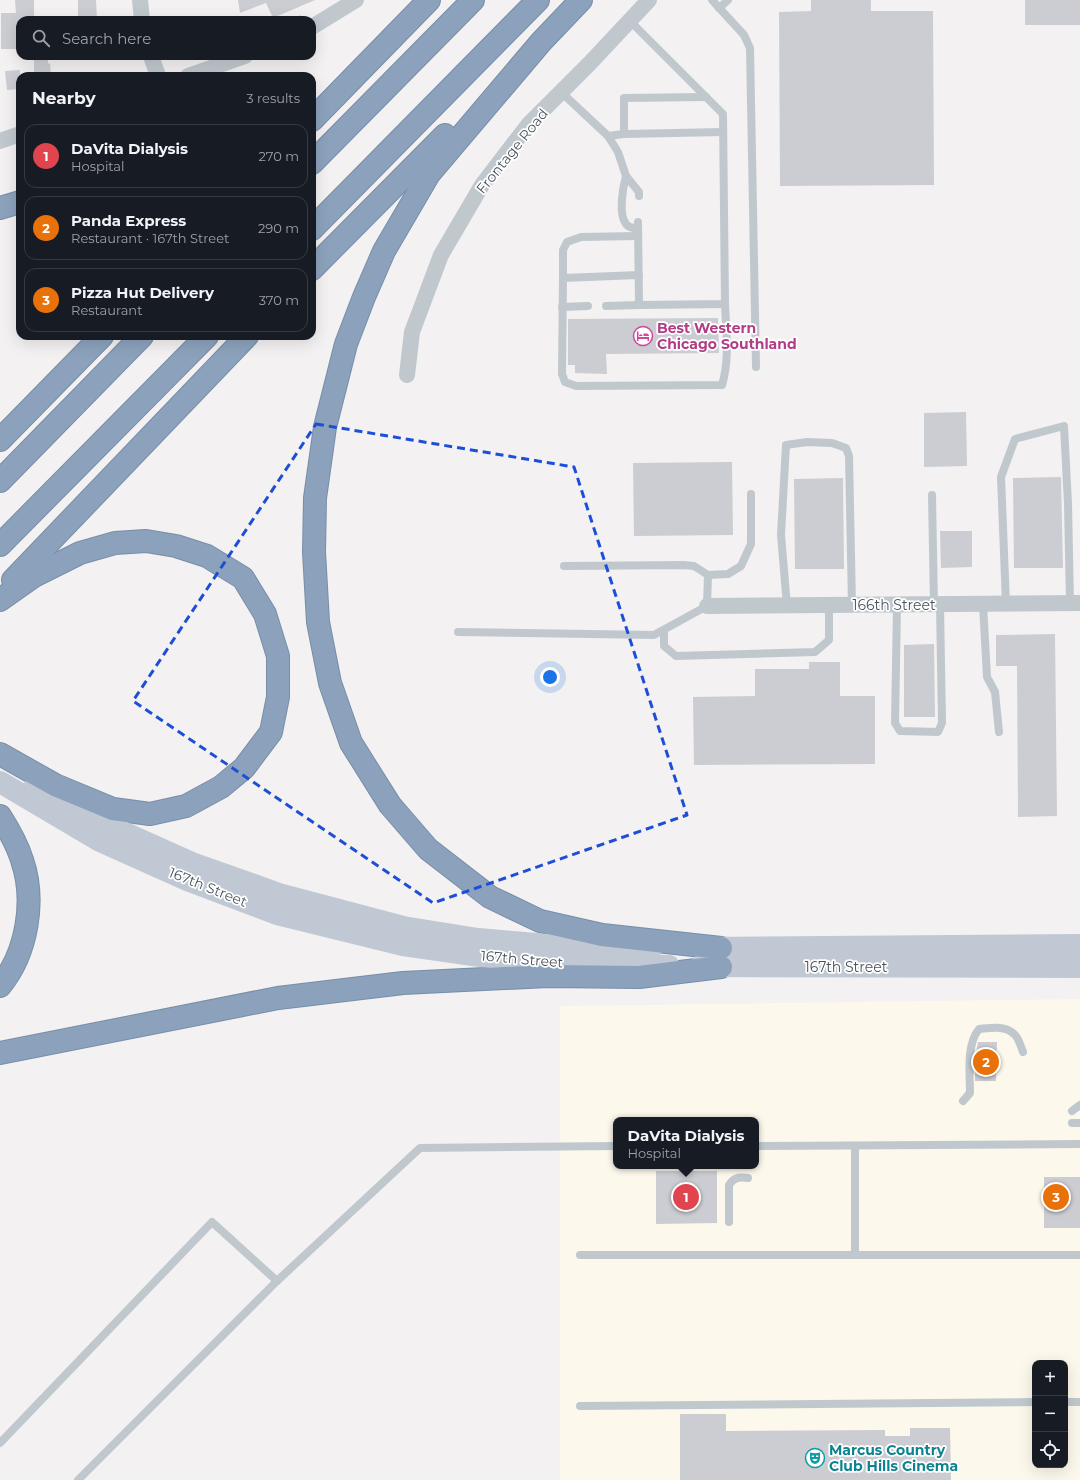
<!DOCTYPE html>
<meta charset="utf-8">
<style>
body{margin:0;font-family:Montserrat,sans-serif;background:#20242c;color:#f1f3f6}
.controls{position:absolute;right:12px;bottom:12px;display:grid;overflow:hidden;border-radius:8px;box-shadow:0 4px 16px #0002}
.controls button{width:36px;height:36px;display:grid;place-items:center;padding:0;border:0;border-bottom:1px solid #363941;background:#171b24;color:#f1f3f6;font:20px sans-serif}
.you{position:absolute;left:550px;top:677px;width:14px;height:14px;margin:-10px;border:3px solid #fff;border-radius:50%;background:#1a73e8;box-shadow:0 0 0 6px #1a73e833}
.badge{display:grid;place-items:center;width:26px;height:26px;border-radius:50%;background:#7c3aed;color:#fff;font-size:13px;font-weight:700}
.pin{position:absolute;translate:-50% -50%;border:2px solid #fff;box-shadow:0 1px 4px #0006}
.popup{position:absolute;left:613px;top:1117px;width:146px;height:52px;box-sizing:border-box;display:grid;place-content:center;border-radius:8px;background:#171b24;filter:drop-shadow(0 1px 3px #0005);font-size:13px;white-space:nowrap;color:#9ea1a6}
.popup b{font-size:15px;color:#f1f3f6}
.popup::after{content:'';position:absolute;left:50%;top:100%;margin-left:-8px;border:8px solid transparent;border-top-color:#171b24}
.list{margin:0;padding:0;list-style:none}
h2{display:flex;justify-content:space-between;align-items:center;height:52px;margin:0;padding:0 16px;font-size:17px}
h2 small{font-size:13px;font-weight:400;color:#9ea1a6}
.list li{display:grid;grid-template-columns:26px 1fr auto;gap:12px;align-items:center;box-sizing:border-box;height:64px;margin:0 8px 8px;padding:0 8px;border:1px solid #363941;border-radius:12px}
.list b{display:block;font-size:15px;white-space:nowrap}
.list p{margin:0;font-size:13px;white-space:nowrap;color:#9ea1a6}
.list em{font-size:13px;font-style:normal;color:#9ea1a6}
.icon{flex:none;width:22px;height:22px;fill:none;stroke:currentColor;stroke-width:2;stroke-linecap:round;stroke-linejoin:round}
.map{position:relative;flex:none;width:1080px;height:1480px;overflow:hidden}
.search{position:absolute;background:#171b24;box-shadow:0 4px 16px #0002;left:16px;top:16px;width:300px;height:44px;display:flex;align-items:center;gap:10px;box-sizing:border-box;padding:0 14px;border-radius:12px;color:#9ea1a6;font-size:15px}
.panel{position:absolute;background:#171b24;box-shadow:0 4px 16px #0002;left:16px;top:72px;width:300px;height:268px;border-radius:12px}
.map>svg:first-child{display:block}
.commercial{fill:#fcf8ec;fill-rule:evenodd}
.building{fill:#cbcdd3}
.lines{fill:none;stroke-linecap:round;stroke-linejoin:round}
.highway-casing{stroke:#778da8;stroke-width:24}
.path{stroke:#7ccaa6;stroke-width:2.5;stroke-dasharray:3 2;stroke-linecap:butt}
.lane{stroke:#c0c8ce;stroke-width:8}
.street{stroke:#c0c8ce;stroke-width:16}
.secondary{stroke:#c0c8d3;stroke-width:22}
.highway{stroke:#8ca2bc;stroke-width:22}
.marked{fill:none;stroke:#1d4ed8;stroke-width:3;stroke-dasharray:8 5;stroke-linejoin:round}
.labels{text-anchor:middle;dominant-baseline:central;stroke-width:3.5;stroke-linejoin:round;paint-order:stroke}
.street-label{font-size:14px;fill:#4a535d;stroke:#fff}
.hotel-label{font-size:14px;font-weight:bold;fill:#b23c85;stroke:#fff;text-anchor:start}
.culture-label{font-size:14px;font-weight:bold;fill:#0d838f;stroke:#fff;text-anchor:start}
</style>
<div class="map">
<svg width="1080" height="1480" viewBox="0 0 1080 1480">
<rect width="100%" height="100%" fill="#f3f1f1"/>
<!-- commercial -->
<path class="commercial" d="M1080,999V1480H560V1006ZM616,1120H756V1166H616ZM1035,1363H1065V1465H1035Z"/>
<!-- building -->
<g class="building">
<path d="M15,0H34V20H20V49H1V13H16Z"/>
<path d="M78,0H96L97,20H78Z"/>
<path d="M238,0H315L273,18L266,3L240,13Z"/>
<path d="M811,0H871V11H933L934,185L780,186L779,12L811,11Z"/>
<rect x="1025" y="0" width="55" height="25"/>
<path d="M34,56H48V64L50,63L51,76H34Z"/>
<path d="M20,70V89L7,90L5,71Z"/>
<path d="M718,318L719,353L606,354L607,374L575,373V365H568V319Z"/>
<path d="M966,412L967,466L924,467V413Z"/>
<path d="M732,462L733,535L634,536L633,463Z"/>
<path d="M1061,477L1063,568H1014L1013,478Z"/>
<path d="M843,478L844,569H795L794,479Z"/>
<path d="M940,531H972V567L941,568Z"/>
<path d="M1055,634L1057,816L1018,817L1017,666H996V635Z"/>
<path d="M934,644L935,717H904V645Z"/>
<path d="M809,662H840V696H875V764L694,765L693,697L755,696V669H809Z"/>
<path d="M978,1042H997L996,1081H975V1060Z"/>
<path d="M656,1171H717V1223L656,1224Z"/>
<rect x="1044" y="1177" width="36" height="51"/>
<path d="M680,1414H726V1431L885,1430V1436H910V1428H950L951,1480H680Z"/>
</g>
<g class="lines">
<!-- highway casing -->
<g class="highway-casing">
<g id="highway">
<path d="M581,0L541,42L429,174L384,251L364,297L346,344L325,427L315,498L314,552L318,622L330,683L351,743L390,805L428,849L490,897L540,921L602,935L721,948"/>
<path d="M312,120L429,0"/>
<path d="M312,163L473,0"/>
<path d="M0,208L20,202"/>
<path d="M312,229L538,0"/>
<path d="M312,269L445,135"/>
<path d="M0,440L102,336"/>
<path d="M0,481L142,336"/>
<path d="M0,545L207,336"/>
<path d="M13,580L247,336"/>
<path d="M0,600L34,576L80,553L115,543L146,541L176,546L207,556L243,578L265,614L278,656V697L271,732L244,768L221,787L186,806L150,814L113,809L55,785L0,754"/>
<path d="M0,816C9,830 17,844 22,860C36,901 27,953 0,986"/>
<path d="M0,1053L278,998L403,983L548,976L639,977L721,967"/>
</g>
</g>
<!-- path -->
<path class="path" d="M294,20L302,16"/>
<!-- lane -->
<g class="lane">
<path d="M712,0L744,35L750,48L756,367"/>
<path d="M719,8L728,0"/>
<path d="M630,21L723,114L725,304L639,305L638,222"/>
<path d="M561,92L608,136L618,152L626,176L639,192V196"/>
<path d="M624,134V98L706,97"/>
<path d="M608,136L624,134L723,132"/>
<path d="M626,176C623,187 618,214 626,224C629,228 634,228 638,229"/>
<path d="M639,275L563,278L562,374L565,382L576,386L722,385C730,359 726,330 725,304"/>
<path d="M563,278V250L567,242L581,237L638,236"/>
<path d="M606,306L639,305"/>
<path d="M562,307L588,306"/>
<path d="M932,495L934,605"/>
<path d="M708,575L728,574L741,566L751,544V494"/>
<path d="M983,604L987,677L995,692L999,732"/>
<path d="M1006,604L1001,477L1015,439L1064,426L1068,504L1070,604"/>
<path d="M897,605L895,723L900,731L938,732L942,723L940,605"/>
<path d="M787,606L781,535L786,445L807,442L832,443L846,448L849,456L852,605"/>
<path d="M664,630V646L676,656L815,652L829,640V605"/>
<path d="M458,632L654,635L707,606L708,575L694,566L684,565L564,566"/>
<path d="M963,1101L970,1093C970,1073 966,1045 979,1029C991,1028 1006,1025 1015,1035C1019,1039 1021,1047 1023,1052"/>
<path d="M1072,1111L1080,1105"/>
<path d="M1072,1123H1080"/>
<path d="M756,1146L1080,1144"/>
<path d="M855,1146V1255"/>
<path d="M729,1222V1185C734,1177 739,1177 748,1178"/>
<path d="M580,1255H1080"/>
<path d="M1065,1402H1080"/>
<path d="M580,1406L1035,1402"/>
<path d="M0,1443L212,1222L277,1281L420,1148L616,1146"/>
<path d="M78,1480L277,1281"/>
</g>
<!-- street -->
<g class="street">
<path d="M140,0L142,20"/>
<path d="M312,27L356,0"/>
<path d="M151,56L158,76"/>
<path d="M188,76L245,56"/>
<path d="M0,141L20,134"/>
<path d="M407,375L412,332L441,255L482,185L528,125L590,63L649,0"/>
<path d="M707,606L1080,603"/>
</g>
<!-- secondary -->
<g class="secondary">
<path d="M0,782L100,841L187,880L277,914L403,945L480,956L557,963L669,966"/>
<path d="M35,785L105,824L192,863L282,895L403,927L478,939L559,946L651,949"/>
<path d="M702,948L1080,945"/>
<path d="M701,966L1080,967"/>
</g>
<!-- highway -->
<use href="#highway" class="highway"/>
</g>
<!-- marked area -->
<path class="marked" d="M316,424L574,467L687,815L433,903L133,701Z"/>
<!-- icons -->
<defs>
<g id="hotel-ring" transform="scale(1)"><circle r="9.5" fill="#fff" stroke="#d1479c" stroke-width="1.5"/><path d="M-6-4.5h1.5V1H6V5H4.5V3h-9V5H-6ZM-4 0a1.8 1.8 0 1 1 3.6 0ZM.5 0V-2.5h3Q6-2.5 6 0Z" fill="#d1479c"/></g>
<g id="theatre-ring" transform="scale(1)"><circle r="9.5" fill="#fff" stroke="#0f9aa8" stroke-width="1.5"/><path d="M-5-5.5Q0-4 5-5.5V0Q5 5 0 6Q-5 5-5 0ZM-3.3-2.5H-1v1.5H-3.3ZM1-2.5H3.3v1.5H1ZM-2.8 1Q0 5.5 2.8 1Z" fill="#0f9aa8"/></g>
</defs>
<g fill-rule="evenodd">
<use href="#hotel-ring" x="643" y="336"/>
<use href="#theatre-ring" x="815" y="1458"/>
</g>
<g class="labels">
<!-- street labels -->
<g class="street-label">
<text transform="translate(512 151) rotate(-51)">Frontage Road</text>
<text x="894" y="605">166th Street</text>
<text transform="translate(208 887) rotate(22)">167th Street</text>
<text transform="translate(522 959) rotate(5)">167th Street</text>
<text x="846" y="967">167th Street</text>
</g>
<!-- hotel labels -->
<g class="hotel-label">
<text x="657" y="328">Best Western<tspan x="657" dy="16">Chicago Southland</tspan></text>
</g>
<!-- culture labels -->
<g class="culture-label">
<text x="829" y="1450">Marcus Country<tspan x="829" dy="16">Club Hills Cinema</tspan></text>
</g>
</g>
</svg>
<div class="controls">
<button>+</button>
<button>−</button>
<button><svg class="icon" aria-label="locate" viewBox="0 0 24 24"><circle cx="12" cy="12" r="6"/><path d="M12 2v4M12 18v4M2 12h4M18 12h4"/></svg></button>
</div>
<div class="you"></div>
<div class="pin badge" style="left:686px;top:1197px;background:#e0444e">1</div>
<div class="popup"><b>DaVita Dialysis</b>Hospital</div>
<div class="pin badge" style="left:986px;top:1062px;background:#e8710a">2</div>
<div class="pin badge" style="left:1056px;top:1197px;background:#e8710a">3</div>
<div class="search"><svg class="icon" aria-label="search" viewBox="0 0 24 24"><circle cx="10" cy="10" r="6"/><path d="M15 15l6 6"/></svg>Search here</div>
<section class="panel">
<h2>Nearby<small>3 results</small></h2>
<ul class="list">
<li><span class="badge" style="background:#e0444e">1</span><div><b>DaVita Dialysis</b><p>Hospital</p></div><em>270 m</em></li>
<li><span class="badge" style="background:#e8710a">2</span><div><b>Panda Express</b><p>Restaurant · 167th Street</p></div><em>290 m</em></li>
<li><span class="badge" style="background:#e8710a">3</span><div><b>Pizza Hut Delivery</b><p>Restaurant</p></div><em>370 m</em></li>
</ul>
</section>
</div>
